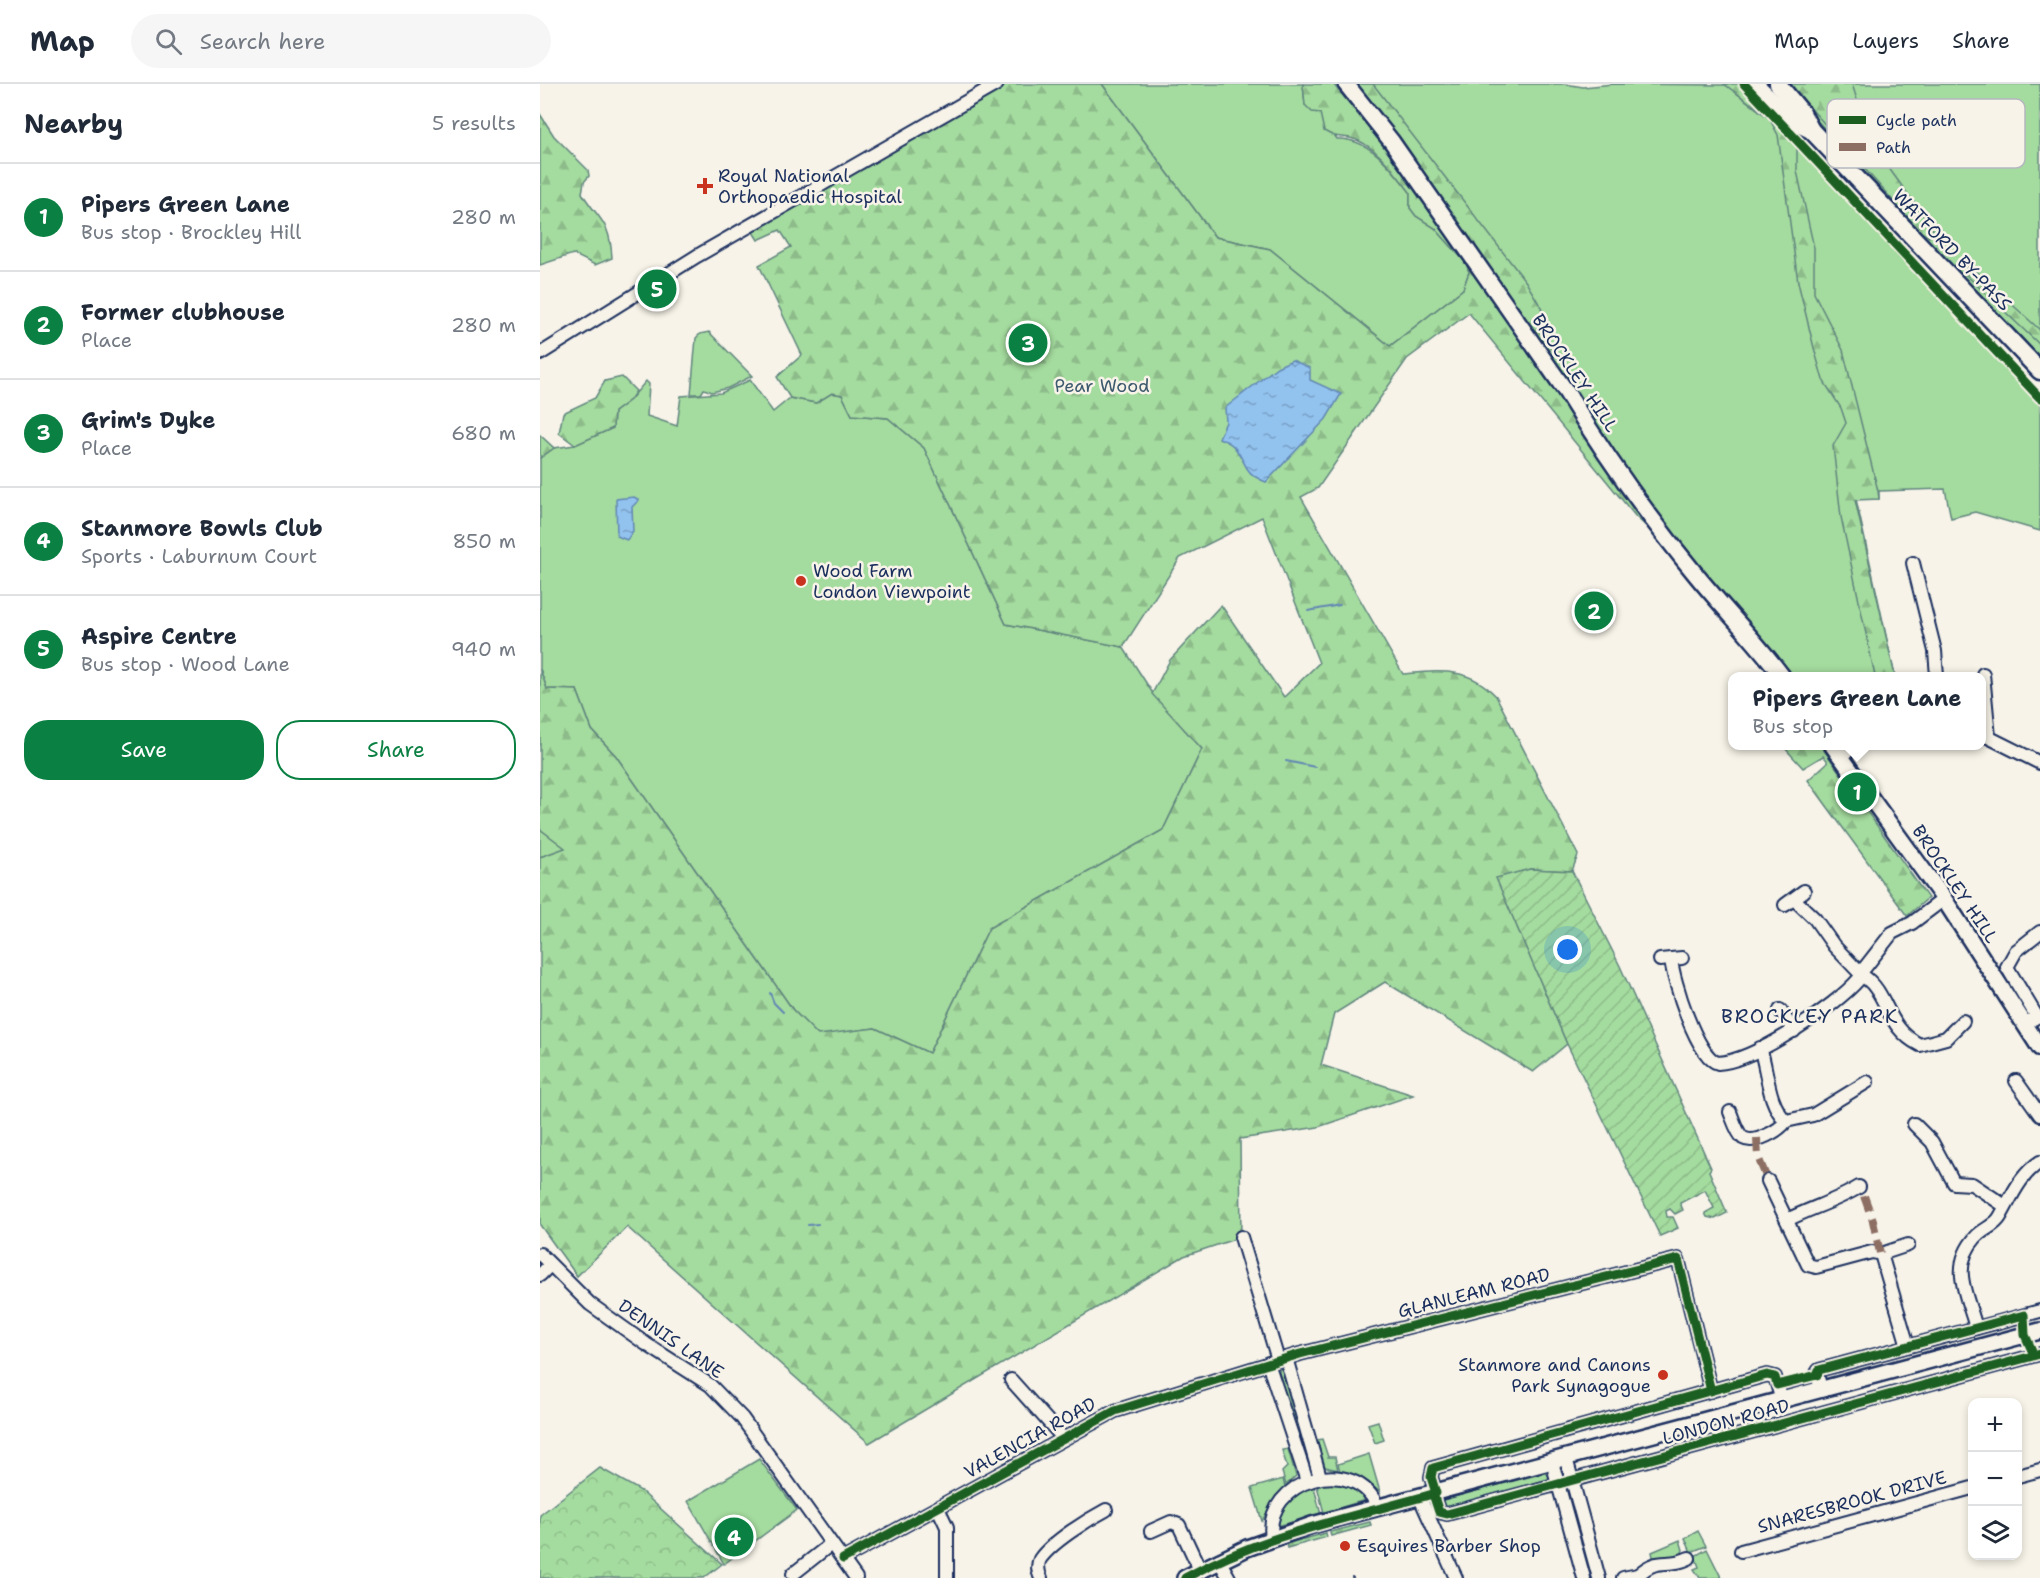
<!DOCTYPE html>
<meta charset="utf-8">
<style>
body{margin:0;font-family:"Shantell Sans",sans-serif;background:#f6f6f7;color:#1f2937}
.controls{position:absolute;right:18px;bottom:18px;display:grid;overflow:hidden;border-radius:12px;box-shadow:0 3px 9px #0003}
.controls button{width:54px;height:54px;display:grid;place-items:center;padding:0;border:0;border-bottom:2px solid #e0e1e3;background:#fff;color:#1f2937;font:30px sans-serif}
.you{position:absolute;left:1028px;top:866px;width:21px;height:21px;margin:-15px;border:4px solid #fff;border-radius:50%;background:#1a73e8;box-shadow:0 0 0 9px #1a73e833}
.badge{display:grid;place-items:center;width:39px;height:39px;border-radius:50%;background:#0b8043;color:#fff;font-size:20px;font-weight:700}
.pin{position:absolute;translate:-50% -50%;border:3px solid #fff;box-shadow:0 2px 6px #0006}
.popup{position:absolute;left:1188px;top:588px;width:258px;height:78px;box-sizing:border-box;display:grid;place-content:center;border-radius:12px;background:#fff;filter:drop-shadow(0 2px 4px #0005);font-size:20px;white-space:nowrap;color:#747a83}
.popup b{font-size:22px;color:#1f2937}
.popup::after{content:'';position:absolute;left:50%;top:100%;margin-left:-12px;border:12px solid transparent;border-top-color:#fff}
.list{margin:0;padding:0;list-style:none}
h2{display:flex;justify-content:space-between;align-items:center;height:78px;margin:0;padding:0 24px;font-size:26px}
h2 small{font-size:20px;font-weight:400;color:#747a83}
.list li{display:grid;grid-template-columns:39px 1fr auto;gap:18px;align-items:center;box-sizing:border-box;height:108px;padding:0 24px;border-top:2px solid #e0e1e3}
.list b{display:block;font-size:22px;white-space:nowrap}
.list p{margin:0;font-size:20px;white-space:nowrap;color:#747a83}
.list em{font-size:20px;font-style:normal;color:#747a83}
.actions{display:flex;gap:12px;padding:18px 24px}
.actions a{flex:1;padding:14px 0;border:2px solid #0b8043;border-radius:24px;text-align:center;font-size:21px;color:#0b8043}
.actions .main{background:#0b8043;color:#fff}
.icon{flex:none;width:33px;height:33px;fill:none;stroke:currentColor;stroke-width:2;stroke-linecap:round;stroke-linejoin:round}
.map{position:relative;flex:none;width:1500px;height:1494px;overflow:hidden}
header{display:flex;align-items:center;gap:36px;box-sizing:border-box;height:84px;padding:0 30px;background:#fff;border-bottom:2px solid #e0e1e3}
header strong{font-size:28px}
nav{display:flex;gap:33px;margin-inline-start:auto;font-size:21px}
.search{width:420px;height:54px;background:#f6f6f7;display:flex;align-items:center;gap:15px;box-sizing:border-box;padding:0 21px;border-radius:33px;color:#747a83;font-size:22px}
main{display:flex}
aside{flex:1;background:#fff}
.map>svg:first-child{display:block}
.grass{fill:#a4db9e;stroke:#60857e;stroke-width:1.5}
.forest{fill:url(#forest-firs);stroke:#60857e;stroke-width:1.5}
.park{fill:url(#park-crowns);stroke:#60857e;stroke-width:1.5}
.garden{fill:url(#garden-furrows);stroke:#60857e;stroke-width:1.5}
.water{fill:url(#water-ripples);stroke:#6287b4;stroke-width:1.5}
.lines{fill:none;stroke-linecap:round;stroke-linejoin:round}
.stream{stroke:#6287b4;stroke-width:2}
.minor-casing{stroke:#1b2f5e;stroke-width:16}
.major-casing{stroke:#1b2f5e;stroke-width:20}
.highway-casing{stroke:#1b2f5e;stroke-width:21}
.minor{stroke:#f7f3e8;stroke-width:12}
.major{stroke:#f7f3e8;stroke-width:15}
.highway{stroke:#f7f3e8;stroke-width:16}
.rail{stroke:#1b2f5e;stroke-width:2}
.quiet{stroke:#8d6e63;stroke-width:8;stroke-dasharray:15 8;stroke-linecap:butt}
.cycleway-casing{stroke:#f7f3e8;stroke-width:13}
.cycleway{stroke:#1b5e20;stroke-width:9}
.poi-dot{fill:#c8321e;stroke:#f7f3e8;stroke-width:2}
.labels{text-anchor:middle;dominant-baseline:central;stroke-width:5;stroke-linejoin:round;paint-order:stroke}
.poi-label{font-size:18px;fill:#1b2f5e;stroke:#f7f3e8;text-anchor:start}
.street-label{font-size:18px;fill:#1b2f5e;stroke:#f7f3e8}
.park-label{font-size:18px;fill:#3d5a6e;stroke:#f7f3e8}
.neighbourhood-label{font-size:20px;letter-spacing:1.5px;fill:#1b2f5e;stroke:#f7f3e8}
.key{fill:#f7f3e8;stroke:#b5b8bf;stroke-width:1.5}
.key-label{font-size:16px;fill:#1b2f5e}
</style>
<header>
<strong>Map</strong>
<div class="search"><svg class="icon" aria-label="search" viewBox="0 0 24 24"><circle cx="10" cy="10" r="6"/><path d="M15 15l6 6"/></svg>Search here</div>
<nav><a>Map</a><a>Layers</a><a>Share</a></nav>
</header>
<main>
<aside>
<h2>Nearby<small>5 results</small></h2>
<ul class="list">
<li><span class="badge">1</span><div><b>Pipers Green Lane</b><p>Bus stop · Brockley Hill</p></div><em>280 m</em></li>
<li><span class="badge">2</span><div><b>Former clubhouse</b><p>Place</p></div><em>280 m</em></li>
<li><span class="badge">3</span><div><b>Grim's Dyke</b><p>Place</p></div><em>680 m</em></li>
<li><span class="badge">4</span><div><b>Stanmore Bowls Club</b><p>Sports · Laburnum Court</p></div><em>850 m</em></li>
<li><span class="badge">5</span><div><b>Aspire Centre</b><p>Bus stop · Wood Lane</p></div><em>940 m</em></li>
</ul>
<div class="actions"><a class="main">Save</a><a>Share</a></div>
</aside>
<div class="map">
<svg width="1500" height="1494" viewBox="0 0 1500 1494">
<defs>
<pattern id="forest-firs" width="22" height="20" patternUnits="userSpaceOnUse" patternTransform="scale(1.5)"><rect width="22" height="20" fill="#a4db9e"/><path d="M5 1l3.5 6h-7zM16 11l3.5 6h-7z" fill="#8dbc8a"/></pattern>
<pattern id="park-crowns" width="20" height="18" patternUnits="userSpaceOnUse" patternTransform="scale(1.5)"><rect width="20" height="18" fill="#a4db9e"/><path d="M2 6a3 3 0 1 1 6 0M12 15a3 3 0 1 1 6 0" fill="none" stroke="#8dbc8a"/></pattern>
<pattern id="garden-furrows" width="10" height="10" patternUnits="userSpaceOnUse" patternTransform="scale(1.5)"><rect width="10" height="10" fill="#a4db9e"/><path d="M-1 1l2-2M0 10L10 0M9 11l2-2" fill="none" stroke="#8dbc8a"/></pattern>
<pattern id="water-ripples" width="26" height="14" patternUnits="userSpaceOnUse" patternTransform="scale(1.5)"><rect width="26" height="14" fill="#92c2ee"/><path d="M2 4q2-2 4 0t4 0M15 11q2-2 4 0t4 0" fill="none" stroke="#769ec4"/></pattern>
</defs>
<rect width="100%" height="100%" fill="#f7f3e8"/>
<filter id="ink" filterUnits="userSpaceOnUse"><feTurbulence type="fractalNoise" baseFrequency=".0167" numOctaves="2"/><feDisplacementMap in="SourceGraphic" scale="12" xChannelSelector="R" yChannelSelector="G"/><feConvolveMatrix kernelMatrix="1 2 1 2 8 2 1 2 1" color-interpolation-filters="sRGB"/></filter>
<g filter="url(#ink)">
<!-- grass -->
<g class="grass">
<path d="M562,0H763L765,21L780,29L797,55C830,54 852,85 870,108V124L876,132L895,144L926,179L929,188L923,205L850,262L730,165L675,153Z"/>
<path d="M813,0H1025L1043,3L1073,0L1186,1L1240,43L1280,88L1500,308V447L1435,428L1411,434L1405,405L1339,407V415H1316L1355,592H1250C1220,555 1184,521 1155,482C1037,324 936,154 813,0Z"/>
<path d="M1303,0H1500V277L1271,30Z"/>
<path d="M169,248L212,292L188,304L172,308L164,305L161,310H151L156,254L160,250Z"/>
<path d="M210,296L233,328L250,314L276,319L292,309L302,311L312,331L348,334L384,364L466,540L583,563L612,608L662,665L623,746L449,844L389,969L335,944L278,952L253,926L76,672L52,646L37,606L7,605L0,585V374L14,364L35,361L73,344L74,328L90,316L106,297L109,300L107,332L137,342L141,312L181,309Z"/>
<path d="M0,745L26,764L0,773Z"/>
<path d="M740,1285H744L771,1388L767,1386L738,1289Z"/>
<path d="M838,1337L844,1356L835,1359L828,1340Z"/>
<path d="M782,1355L788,1373H795L798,1386L785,1383L777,1356Z"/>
<path d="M748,1365L756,1392L746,1401L742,1388L747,1383L742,1366Z"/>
<path d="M829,1370L840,1408L825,1396L800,1387L798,1380Z"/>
<path d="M219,1375L257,1426L184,1480L148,1417Z"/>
<path d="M1004,1388L1009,1391L1008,1397L905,1427L900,1417Z"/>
<path d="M743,1395L745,1403L736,1412L722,1437L712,1404Z"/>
<path d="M776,1398L808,1400L828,1415L784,1429Z"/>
<path d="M774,1403L781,1431L737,1442C741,1420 752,1408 774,1403Z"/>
<path d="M1031,1407L1053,1488L1047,1490L1024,1409Z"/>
<path d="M1158,1447L1166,1462L1151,1468L1145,1454Z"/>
<path d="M1140,1456L1143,1466L1139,1474L1113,1473L1112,1468Z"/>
<path d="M1167,1465L1180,1491L1182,1494H1160L1154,1485L1159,1483L1155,1472Z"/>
</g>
<!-- forest -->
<g class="forest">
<path d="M466,0H562L675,153L730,165L850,262L923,205L929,188L926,179L895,144L876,132L870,124V108C856,90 835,59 810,54C798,52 796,54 784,47L780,29L772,28L765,21L763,0H793C911,139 1007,294 1111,443L1109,445L1096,433L929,229L867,275L778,404L761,413L863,590C900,587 928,582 956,612L1038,771L1032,787L990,785L957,795L1027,960L993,988L845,898L794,930L781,981L873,1011L778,1043L700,1055L701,1153L644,1172L329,1359L87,1143L37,1192L0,1141V773L25,764L0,745V585L7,605L37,606L52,646L76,672L253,926L278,951L335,944L389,969L449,844L623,746L662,665L612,610L630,576L681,521L744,613L779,579L722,433L640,474L583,563L466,540L384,364L348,334L312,331L302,311L292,309L276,319L250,314L237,293L262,271L219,181L251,163L240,146L218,156L213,148Z"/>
<path d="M813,0H833L986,198L1001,223L1013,272L1010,274L923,146Z"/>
<path d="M1184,0H1198L1257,60V87L1274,164V209L1303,266L1338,407L1339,415L1315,416L1355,592H1335L1301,433L1293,362L1306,339L1301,324L1283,296L1274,264L1258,198L1238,51L1228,32Z"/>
<path d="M1249,0H1312L1319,22L1351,87L1393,145L1389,153L1381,148Z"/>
<path d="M0,30L14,52L48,86L49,92L44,98L42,109C59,137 70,136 72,174L55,181L33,170L0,181Z"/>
<path d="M1429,181L1500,246V261L1423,188Z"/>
<path d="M82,293L96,307L90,316L74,328L73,344L35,361L19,349L23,329L55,314L65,297Z"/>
<path d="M0,351L14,364L0,374Z"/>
<path d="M1243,662H1281L1388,814L1367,832L1268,696L1287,679V676L1283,672L1263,684Z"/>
<path d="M830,1438L831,1441L791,1452L790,1448Z"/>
<path d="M786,1449L787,1453L747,1464L746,1460Z"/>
</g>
<!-- park -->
<path class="park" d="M60,1384L101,1407L182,1480L164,1494H0V1431Z"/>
<!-- garden -->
<path class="garden" d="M990,785L1032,787L1080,882L1171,1084L1169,1087L1187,1129L1175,1135L1167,1133L1165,1129L1174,1124L1165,1106L1140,1119L1143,1126L1135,1130L1130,1125L1126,1127L1127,1133H1133L1138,1144L1120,1152L1027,960L956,794Z"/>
<!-- water -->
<g class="water">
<path d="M752,276L770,284V296L801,310L786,335L726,398C703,389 708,381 695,364C692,360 684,356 679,354L686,338L685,324L737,283Z"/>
<path d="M94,413L99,416L92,423L93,447L87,456L77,452L76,415Z"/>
</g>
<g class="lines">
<!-- stream -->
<g class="stream">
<path d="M768,527L800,521"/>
<path d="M746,677L775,683"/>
<path d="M230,909L234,919L243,928"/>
<path d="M268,1141L278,1140"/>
</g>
<!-- minor casing -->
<g class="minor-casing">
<g id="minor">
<path d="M0,270L157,172L457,0"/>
<path d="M1373,479L1395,567L1397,592"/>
<path d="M1443,590L1449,653"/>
<path d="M1442,650L1500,679"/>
<path d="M1300,672L1305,670L1313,662"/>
<path d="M1254,815L1275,835L1294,862L1318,887"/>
<path d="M1245,821L1264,807"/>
<path d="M1131,875C1133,896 1157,974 1178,979C1214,977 1295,923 1319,895"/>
<path d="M1120,876L1142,874"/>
<path d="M1323,886L1352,849L1372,839L1404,815"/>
<path d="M1326,894C1349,912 1346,944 1380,961L1406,954L1423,937"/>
<path d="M1240,926L1254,947"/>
<path d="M1484,940L1497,933L1467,883L1476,867L1500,848"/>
<path d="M1220,964C1228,987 1227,1019 1246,1037L1273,1031L1327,998"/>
<path d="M1476,997L1500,1031"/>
<path d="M1190,1028C1193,1035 1197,1049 1203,1054C1215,1061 1240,1046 1246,1037"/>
<path d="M1374,1040L1392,1058L1414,1099L1432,1100L1465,1122"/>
<path d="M1228,1097L1268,1181L1276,1183L1332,1168L1341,1170"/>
<path d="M1247,1136C1271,1124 1296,1117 1319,1103"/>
<path d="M701,1153L738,1276"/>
<path d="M0,1170L50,1220L106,1260L170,1301L202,1334L316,1494"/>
<path d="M0,1191L10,1181"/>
<path d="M1436,1244C1427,1210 1409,1183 1436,1153C1443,1145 1455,1142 1460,1133C1472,1112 1480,1091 1500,1078"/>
<path d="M1368,1262L1341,1170L1368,1161"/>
<path d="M746,1274L780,1393"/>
<path d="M728,1279L767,1397"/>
<path d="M471,1296L523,1354"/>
<path d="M1281,1306L1277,1289L1279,1286L1500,1227"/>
<path d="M1026,1374L1059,1494"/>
<path d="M1012,1378L1044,1494"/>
<path d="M1478,1392L1500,1386"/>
<path d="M896,1409L891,1393L893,1384L1227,1291L1235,1293L1242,1317"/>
<path d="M893,1410L899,1428L907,1430L1500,1270"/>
<path d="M880,1414L916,1494"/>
<path d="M398,1424L407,1443V1494"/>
<path d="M611,1447L631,1438L639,1441L660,1486"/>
<path d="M732,1454C722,1395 817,1368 838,1424"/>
<path d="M1201,1467L1432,1404"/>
<path d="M303,1475L575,1327L760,1270L1138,1175L1171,1307"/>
<path d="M679,1476L689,1494"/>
<path d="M253,1490L291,1460"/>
<path d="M1098,1491C1120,1471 1126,1485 1149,1474"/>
<path d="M501,1494C498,1488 497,1481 500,1475C512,1458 547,1436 566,1426"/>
<path d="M1083,1494L1098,1491L1099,1494"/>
</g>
</g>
<!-- major casing -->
<g class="major-casing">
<g id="major">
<path d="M806,0L852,58L1025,306C1064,370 1109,434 1157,492C1185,526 1216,557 1242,592"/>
<path d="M1293,662L1404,815L1500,964"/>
<path d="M645,1494L707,1464L772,1441L1500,1247"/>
</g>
</g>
<!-- highway casing -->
<g class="highway-casing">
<g id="highway">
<path d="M1215,0L1253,37L1271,46"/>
<path d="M1238,0L1262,29L1271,46L1500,287"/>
</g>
</g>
<!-- minor -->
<use href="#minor" class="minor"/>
<!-- major -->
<use href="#major" class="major"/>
<!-- highway -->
<use href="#highway" class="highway"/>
<!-- rail -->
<path class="rail" d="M812,1493L813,1494"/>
<!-- quiet -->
<g class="quiet">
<path d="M1217,1054L1218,1073L1228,1097"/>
<path d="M1324,1112L1333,1137L1340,1169"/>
</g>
<!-- cycleway casing -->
<g class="cycleway-casing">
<g id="cycleway">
<path d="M1204,0L1500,314"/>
<path d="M893,1410L899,1428L907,1430L1500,1270"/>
<path d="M303,1475L575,1327L760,1270L1138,1175L1171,1307"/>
<path d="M645,1494C724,1450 810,1434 896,1409L891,1393L893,1384L1227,1291L1235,1293L1237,1301L1277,1291L1279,1286L1484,1231L1485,1251L1494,1271"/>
</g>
</g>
<!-- cycleway -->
<use href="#cycleway" class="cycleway"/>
</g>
</g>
<!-- markers -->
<g class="poi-dot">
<path d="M162 93h6v6h6v6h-6v6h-6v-6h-6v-6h6z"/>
<circle cx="261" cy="497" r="6"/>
<circle cx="1123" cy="1291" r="6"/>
<circle cx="805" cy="1462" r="6"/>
</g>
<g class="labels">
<!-- poi labels -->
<g class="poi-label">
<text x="178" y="92">Royal National<tspan x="178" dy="21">Orthopaedic Hospital</tspan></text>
<text x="273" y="487">Wood Farm<tspan x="273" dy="21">London Viewpoint</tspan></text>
<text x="1111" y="1281" text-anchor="end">Stanmore and Canons<tspan x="1111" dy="21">Park Synagogue</tspan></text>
<text x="817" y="1462">Esquires Barber Shop</text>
</g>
<!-- street labels -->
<g class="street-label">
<text transform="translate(1412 166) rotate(46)">WATFORD BY-PASS</text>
<text transform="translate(1035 289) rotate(56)">BROCKLEY HILL</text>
<text transform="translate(1415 800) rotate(56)">BROCKLEY HILL</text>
<text transform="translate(934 1209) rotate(-14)">GLANLEAM ROAD</text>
<text transform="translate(131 1255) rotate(35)">DENNIS LANE</text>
<text transform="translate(1186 1338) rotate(-15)">LONDON ROAD</text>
<text transform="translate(490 1354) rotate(-29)">VALENCIA ROAD</text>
<text transform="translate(1312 1418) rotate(-15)">SNARESBROOK DRIVE</text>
</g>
<!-- park labels -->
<g class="park-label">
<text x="562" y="302">Pear Wood</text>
</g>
<!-- neighbourhood labels -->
<g class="neighbourhood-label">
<text x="1270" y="932">BROCKLEY PARK</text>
</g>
</g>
<!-- legend -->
<rect x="1287" y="15" width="198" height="69" rx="9" class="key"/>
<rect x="1299" y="32" width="27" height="8" fill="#1b5e20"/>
<rect x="1299" y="59" width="27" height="8" fill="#8d6e63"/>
<g class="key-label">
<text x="1336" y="42">Cycle path</text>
<text x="1336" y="69">Path</text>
</g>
</svg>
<div class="controls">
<button>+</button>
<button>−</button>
<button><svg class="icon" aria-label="layers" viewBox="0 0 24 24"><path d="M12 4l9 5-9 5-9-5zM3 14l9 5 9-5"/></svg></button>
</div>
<div class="you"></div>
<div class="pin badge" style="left:1317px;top:708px">1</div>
<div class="popup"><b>Pipers Green Lane</b>Bus stop</div>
<div class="pin badge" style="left:1054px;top:527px">2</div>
<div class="pin badge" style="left:488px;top:259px">3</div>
<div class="pin badge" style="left:194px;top:1453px">4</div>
<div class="pin badge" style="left:117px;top:205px">5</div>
</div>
</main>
